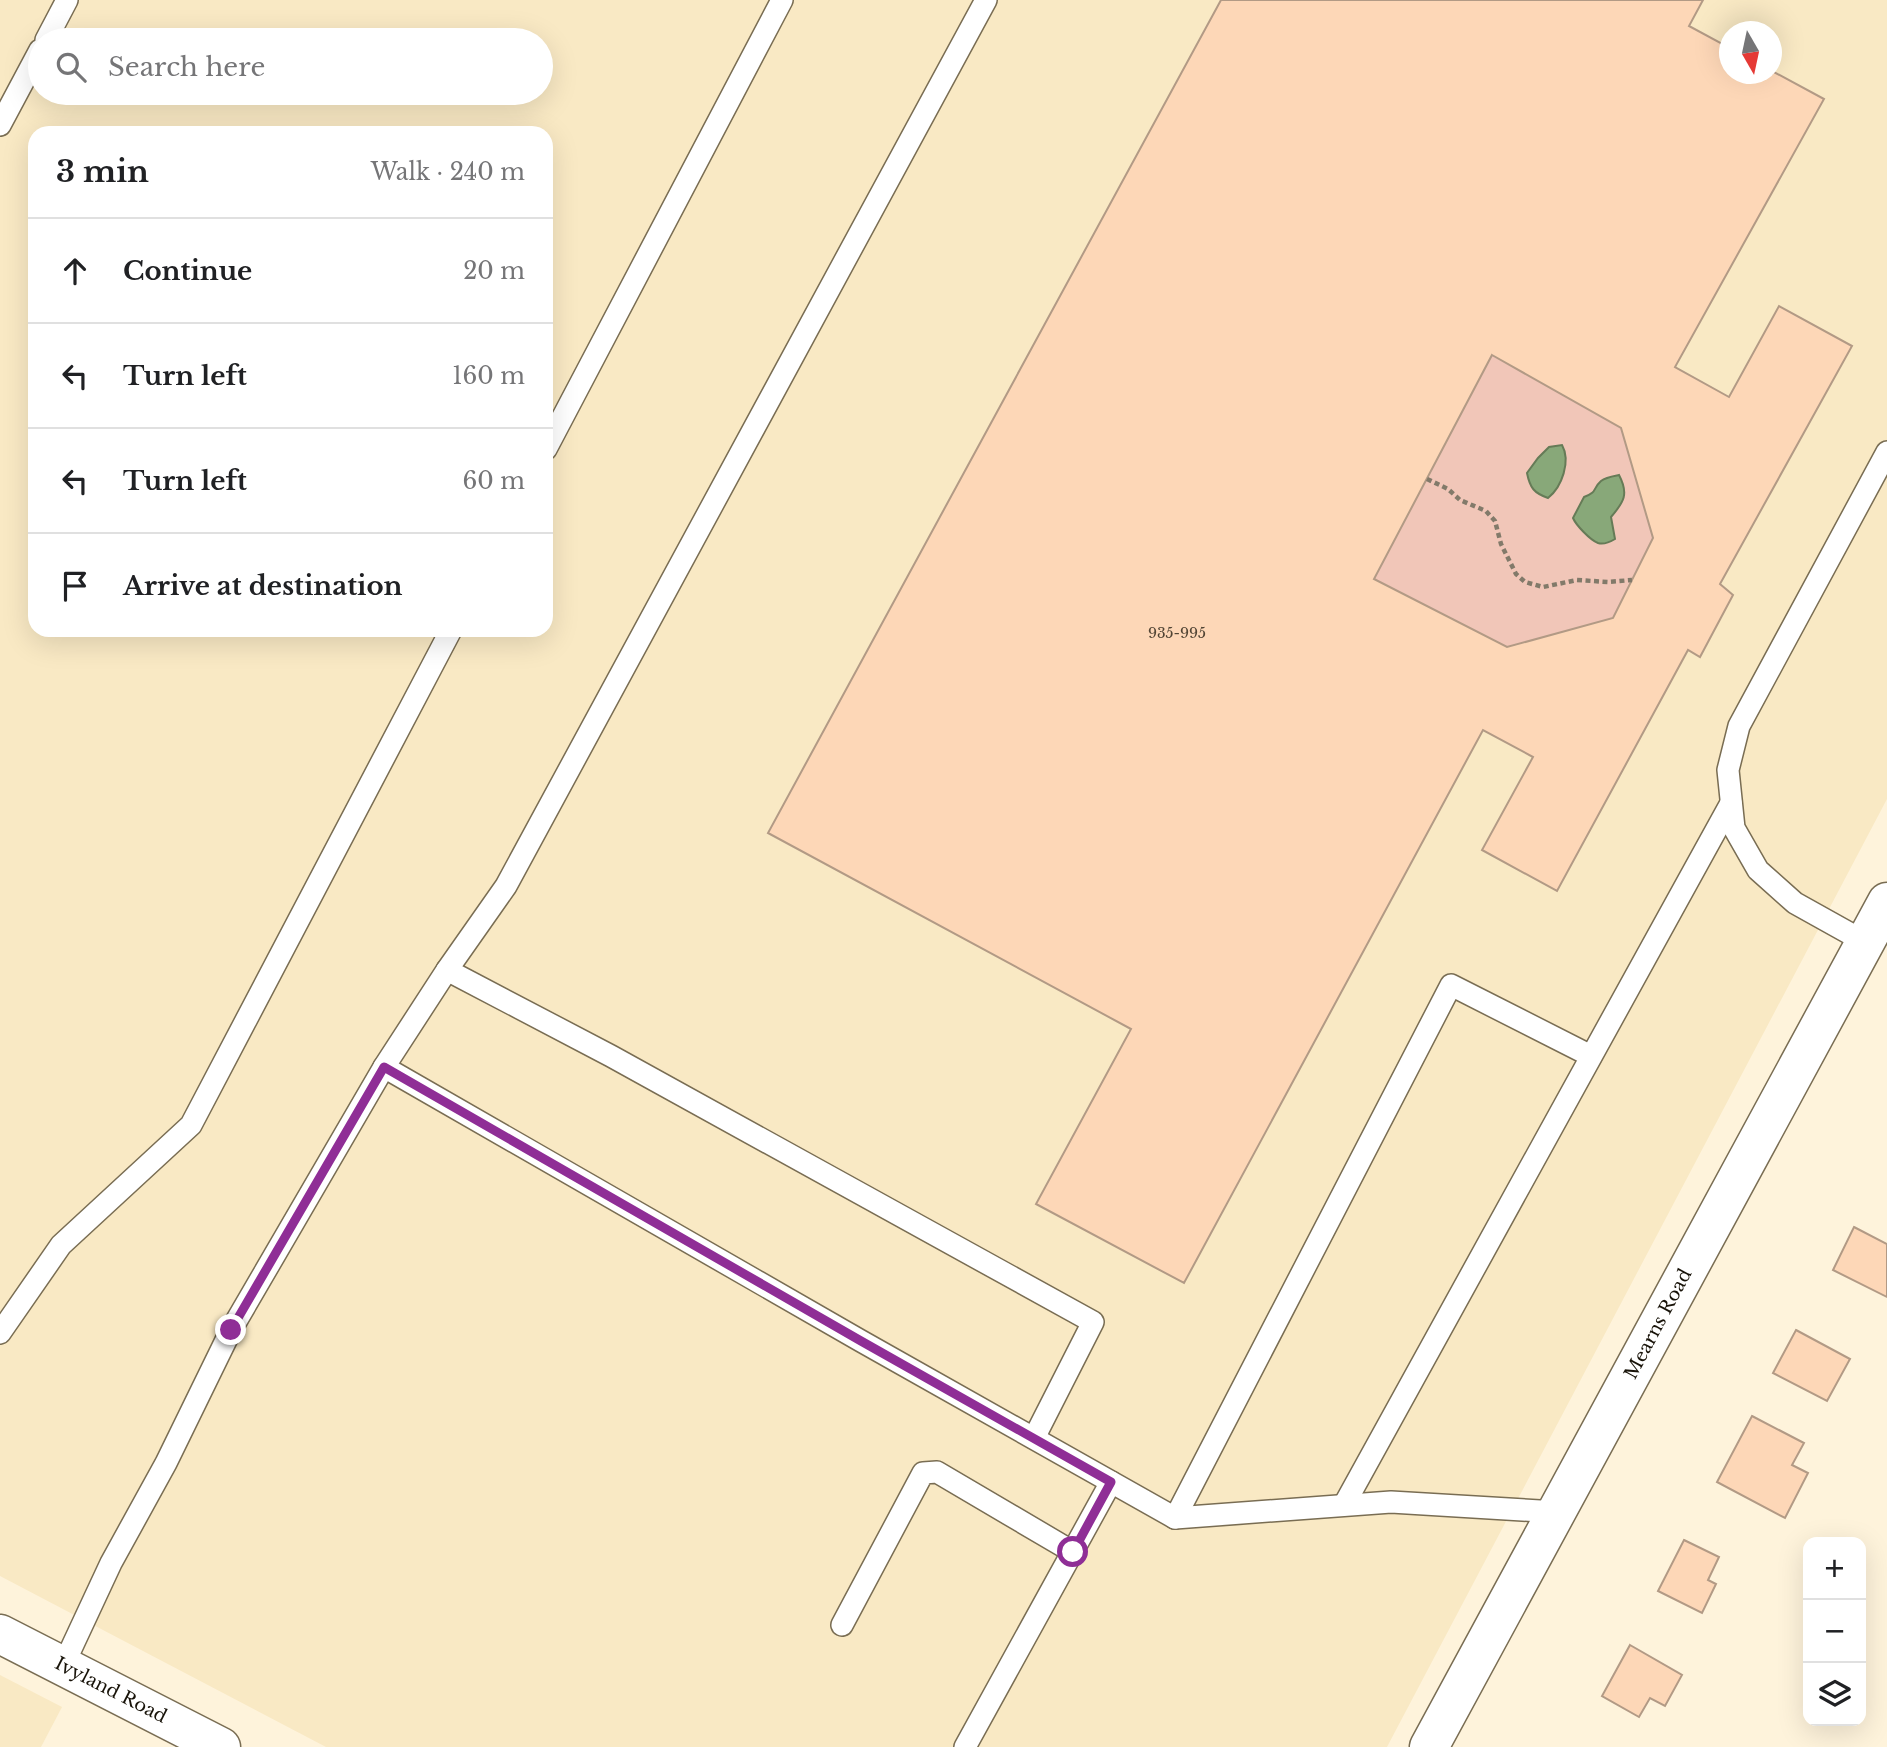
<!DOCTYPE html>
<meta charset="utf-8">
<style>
body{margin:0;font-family:"Libre Baskerville",serif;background:#f6f6f6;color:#202124}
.controls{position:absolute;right:21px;bottom:21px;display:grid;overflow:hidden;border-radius:14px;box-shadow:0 7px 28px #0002}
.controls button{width:63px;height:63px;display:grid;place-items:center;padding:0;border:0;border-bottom:2px solid #e0e0e0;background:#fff;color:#202124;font:35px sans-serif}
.compass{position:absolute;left:1719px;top:21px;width:63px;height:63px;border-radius:50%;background:#fff;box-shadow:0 7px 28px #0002;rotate:171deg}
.stop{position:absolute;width:21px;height:21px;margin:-16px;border:5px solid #8f2e96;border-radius:50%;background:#fff}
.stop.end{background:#8f2e96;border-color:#fff;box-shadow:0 2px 7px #0008}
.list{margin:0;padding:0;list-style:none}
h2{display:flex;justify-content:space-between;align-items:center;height:91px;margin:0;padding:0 28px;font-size:30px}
h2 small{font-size:23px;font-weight:400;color:#757577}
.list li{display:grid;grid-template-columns:46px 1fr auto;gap:21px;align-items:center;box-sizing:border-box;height:105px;padding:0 28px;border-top:2px solid #e0e0e0}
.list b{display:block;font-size:26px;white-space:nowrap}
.list em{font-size:23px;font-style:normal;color:#757577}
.icon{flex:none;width:38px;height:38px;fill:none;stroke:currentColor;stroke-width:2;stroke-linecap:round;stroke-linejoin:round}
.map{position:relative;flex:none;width:1887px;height:1747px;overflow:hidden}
.search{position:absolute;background:#fff;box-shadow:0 7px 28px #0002;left:28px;top:28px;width:525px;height:77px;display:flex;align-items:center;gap:18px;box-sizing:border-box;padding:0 24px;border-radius:38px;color:#757577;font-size:26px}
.panel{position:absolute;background:#fff;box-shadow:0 7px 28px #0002;left:28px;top:126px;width:525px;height:511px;border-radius:21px}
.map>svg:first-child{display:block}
.built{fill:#f9e9c4;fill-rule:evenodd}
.green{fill:#f1c6b8}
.water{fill:#88a879;stroke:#667b57;stroke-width:2}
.building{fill:#fdd7b7;stroke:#b29a85;stroke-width:2;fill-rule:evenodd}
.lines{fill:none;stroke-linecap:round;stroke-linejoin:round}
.service-casing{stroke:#796d53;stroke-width:24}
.minor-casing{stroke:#796d53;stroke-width:41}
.tertiary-casing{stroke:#796d53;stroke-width:41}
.path{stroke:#827a6a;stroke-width:4.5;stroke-dasharray:5 3.5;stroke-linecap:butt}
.service{stroke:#fff;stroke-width:21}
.minor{stroke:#fff;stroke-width:38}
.tertiary{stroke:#fff;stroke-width:38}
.route{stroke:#8f2e96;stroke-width:9}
.labels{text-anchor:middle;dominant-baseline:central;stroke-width:6;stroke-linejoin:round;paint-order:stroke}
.number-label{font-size:14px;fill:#514434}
.street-label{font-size:18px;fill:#181309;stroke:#fff}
</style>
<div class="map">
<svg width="1887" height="1747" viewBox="0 0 1887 1747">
<rect width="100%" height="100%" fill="#fef3db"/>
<!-- built -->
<g class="built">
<path d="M0,0H1887V799L1387,1747H326L0,1576ZM1730,32H1772V74H1730ZM40,40H541V93H40ZM35,133H546V630H35Z"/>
<path d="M0,1675L62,1707L41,1747H0Z"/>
</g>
<!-- green -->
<path class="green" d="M1492,355L1621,428L1653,538L1613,618L1507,647L1374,579Z"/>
<!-- water -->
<g class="water">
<path d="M1562,445C1571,461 1562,487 1548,498C1534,493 1530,488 1527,473L1538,458L1549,447Z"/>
<path d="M1619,475C1629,494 1624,502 1611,517L1615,539C1610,542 1604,545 1598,543C1590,540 1576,525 1573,518L1584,497C1598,492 1592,489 1601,481C1606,477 1614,476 1619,475Z"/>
</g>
<!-- building -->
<g class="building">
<path d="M1221,0H1703L1689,26L1730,48V74H1772V71L1824,99L1675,367L1729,397L1779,306L1852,346L1720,584L1733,595L1700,657L1688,650L1557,891L1482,850L1533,757L1483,730L1184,1283L1036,1204L1131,1029L768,833ZM1492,355L1621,428L1653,538L1613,618L1507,647L1374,579Z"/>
<path d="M1854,1227L1887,1244V1297L1833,1270Z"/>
<path d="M1796,1330L1850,1359L1827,1401L1773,1373Z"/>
<path d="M1752,1416L1804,1443L1792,1465L1808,1473L1785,1518L1717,1482Z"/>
<path d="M1684,1540L1719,1557L1708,1580L1716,1584L1702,1613L1658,1591Z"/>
<path d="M1630,1645L1682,1675L1665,1706L1650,1698L1639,1717L1602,1696Z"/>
</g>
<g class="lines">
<!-- service casing -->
<g class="service-casing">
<g id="service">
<path d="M46,40L67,0"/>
<path d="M0,125L40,50"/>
<path d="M546,449L782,0"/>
<path d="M1865,942L1795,903L1758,870L1734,828L1728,770L1739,726L1887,452"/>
<path d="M447,970L611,1056L1093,1322L1034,1438"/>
<path d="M384,1067L861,1341L1175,1518L1391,1502L1557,1512"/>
<path d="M0,1333L61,1245L191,1125L451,630"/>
<path d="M1344,1505L1731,803"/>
<path d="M1175,1518L1451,985L1591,1056"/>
<path d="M842,1625L923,1473L937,1472L1073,1552"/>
<path d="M63,1666L111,1563L166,1463L231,1330L384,1067L447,970L506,886L986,0"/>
<path d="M965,1747L1111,1482"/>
</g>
</g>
<!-- minor casing -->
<g class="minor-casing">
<path id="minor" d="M0,1634L221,1747"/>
</g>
<!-- tertiary casing -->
<g class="tertiary-casing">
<path id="tertiary" d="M1429,1747L1887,902"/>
</g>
<!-- path -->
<path class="path" d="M1427,479L1448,489L1460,500L1486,511L1495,521L1501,544L1516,574L1525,582L1543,587L1577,580L1608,582L1632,580"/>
<!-- service -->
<use href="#service" class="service"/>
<!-- minor -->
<use href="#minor" class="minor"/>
<!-- tertiary -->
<use href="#tertiary" class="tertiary"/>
</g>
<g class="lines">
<!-- route -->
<path class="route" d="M231,1330L384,1067L861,1341L1111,1482L1073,1552"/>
</g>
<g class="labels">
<!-- number labels -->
<g class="number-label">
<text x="1177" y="633">935-995</text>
</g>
<!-- street labels -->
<g class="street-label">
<text transform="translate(1658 1324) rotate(-62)">Mearns Road</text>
<text transform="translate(111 1690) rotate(27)">Ivyland Road</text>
</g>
</g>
</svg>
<div class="controls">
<button>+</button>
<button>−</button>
<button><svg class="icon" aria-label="layers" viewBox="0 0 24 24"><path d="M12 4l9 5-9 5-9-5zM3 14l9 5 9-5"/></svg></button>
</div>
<svg class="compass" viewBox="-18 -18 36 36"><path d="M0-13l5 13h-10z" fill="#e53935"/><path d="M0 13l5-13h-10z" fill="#757577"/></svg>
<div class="stop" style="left:1073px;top:1552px"></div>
<div class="stop end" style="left:231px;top:1330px"></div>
<div class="search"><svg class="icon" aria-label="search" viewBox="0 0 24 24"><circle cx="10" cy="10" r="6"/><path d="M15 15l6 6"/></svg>Search here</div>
<section class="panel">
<h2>3 min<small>Walk · 240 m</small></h2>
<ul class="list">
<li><svg class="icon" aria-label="ahead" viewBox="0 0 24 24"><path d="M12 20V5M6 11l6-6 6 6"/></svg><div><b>Continue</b></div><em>20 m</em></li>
<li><svg class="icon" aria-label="left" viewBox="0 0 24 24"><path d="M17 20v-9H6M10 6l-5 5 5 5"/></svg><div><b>Turn left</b></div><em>160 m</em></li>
<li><svg class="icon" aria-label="left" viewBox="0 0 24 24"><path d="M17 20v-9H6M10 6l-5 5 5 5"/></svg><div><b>Turn left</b></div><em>60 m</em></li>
<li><svg class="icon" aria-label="arrive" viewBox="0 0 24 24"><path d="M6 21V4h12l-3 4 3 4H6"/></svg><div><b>Arrive at destination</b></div></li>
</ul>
</section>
</div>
